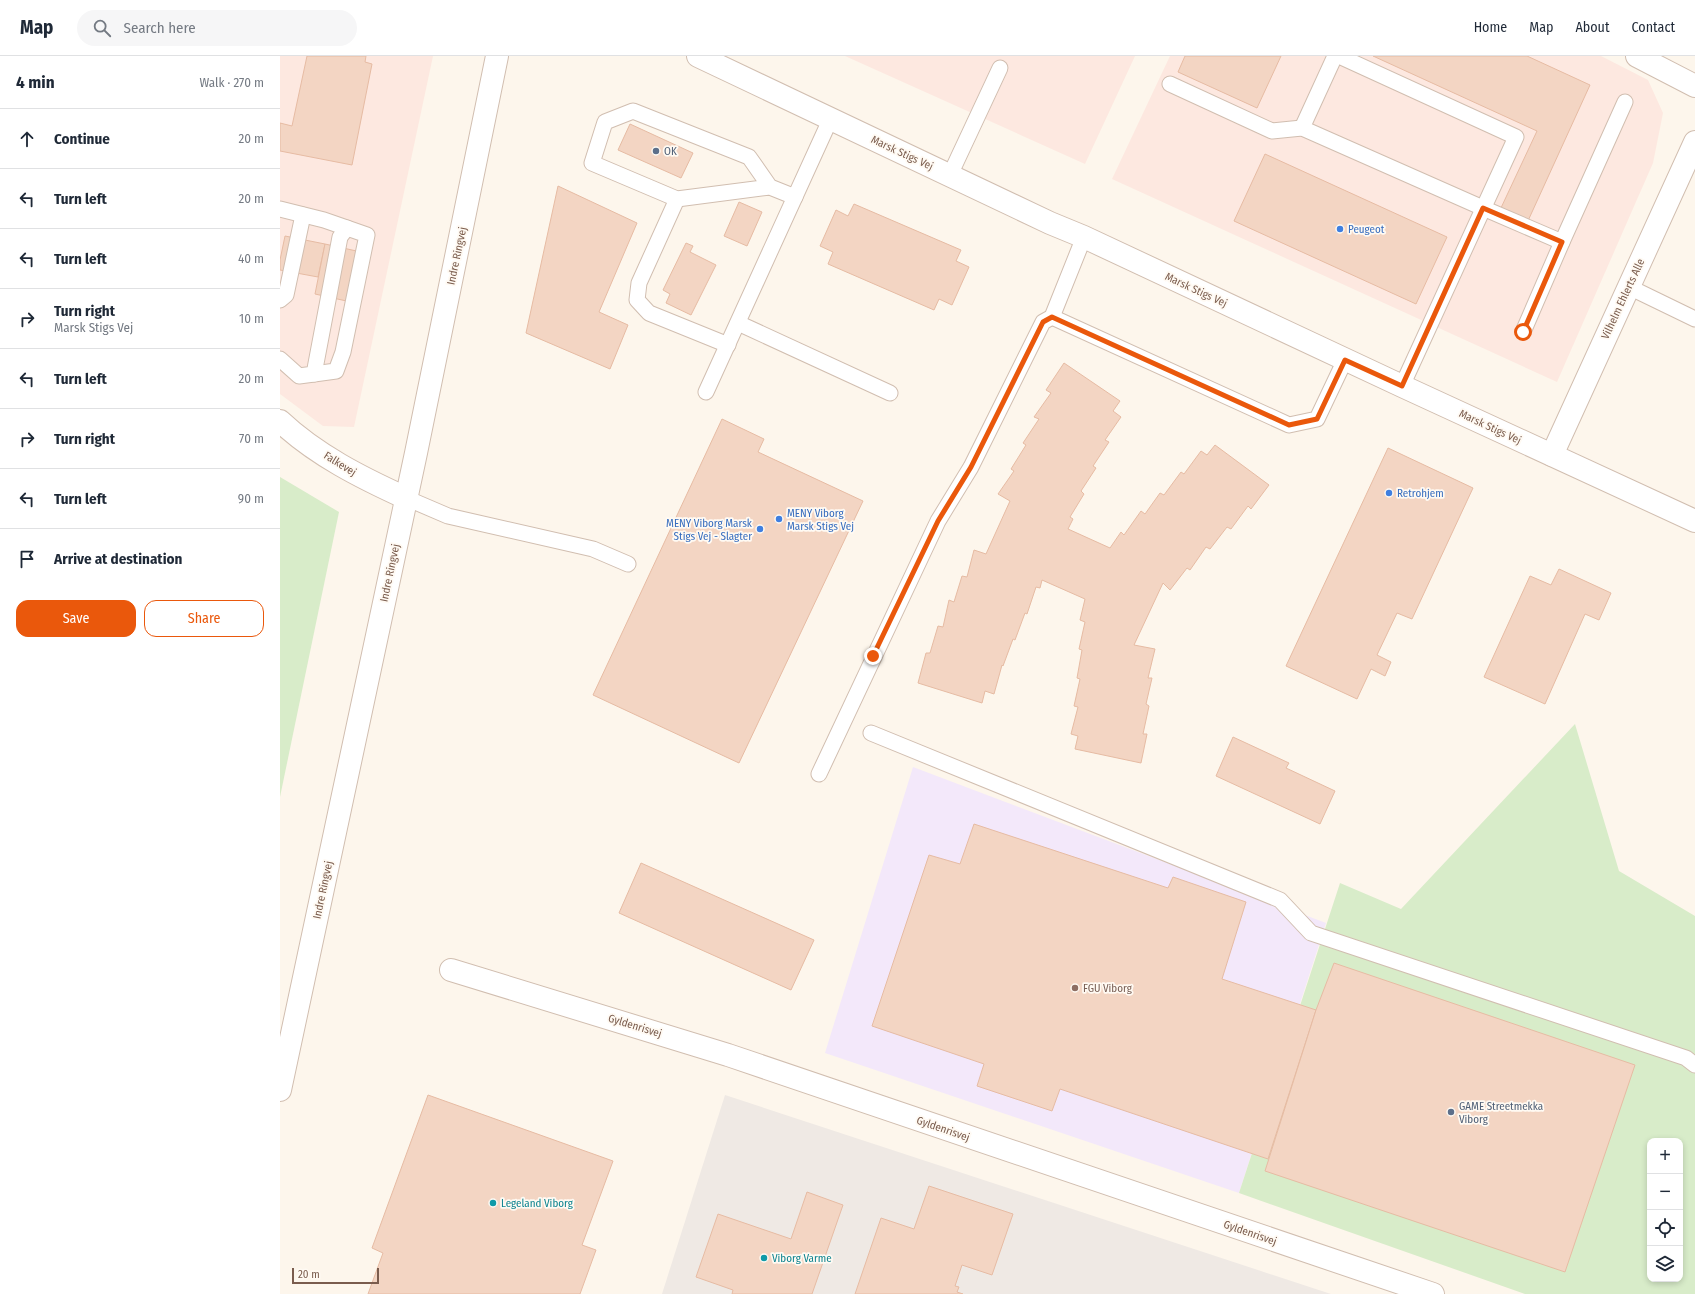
<!DOCTYPE html>
<meta charset="utf-8">
<style>
body{margin:0;font-family:"Fira Sans Condensed",sans-serif;background:#f6f6f7;color:#1f2937}
.controls{position:absolute;right:12px;bottom:12px;display:grid;overflow:hidden;border-radius:8px;box-shadow:0 2px 6px #0003}
.controls button{width:36px;height:36px;display:grid;place-items:center;padding:0;border:0;border-bottom:1px solid #e0e1e3;background:#fff;color:#1f2937;font:20px sans-serif}
.scale{position:absolute;left:12px;bottom:10px;width:87px;box-sizing:border-box;padding-left:4px;border:2px solid #7a5c4d;border-top:0;font-size:11px;line-height:14px;white-space:nowrap;color:#7a5c4d;-webkit-text-stroke:3px #fffaf3;paint-order:stroke}
.stop{position:absolute;width:12px;height:12px;margin:-9px;border:3px solid #ea580c;border-radius:50%;background:#fff}
.stop.end{background:#ea580c;border-color:#fff;box-shadow:0 1px 4px #0008}
.list{margin:0;padding:0;list-style:none}
h2{display:flex;justify-content:space-between;align-items:center;height:52px;margin:0;padding:0 16px;font-size:17px}
h2 small{font-size:13px;font-weight:400;color:#747a83}
.list li{display:grid;grid-template-columns:26px 1fr auto;gap:12px;align-items:center;box-sizing:border-box;height:60px;padding:0 16px;border-top:1px solid #e0e1e3}
.list b{display:block;font-size:15px;white-space:nowrap}
.list p{margin:0;font-size:13px;white-space:nowrap;color:#747a83}
.list em{font-size:13px;font-style:normal;color:#747a83}
.actions{display:flex;gap:8px;padding:12px 16px}
.actions a{flex:1;padding:9px 0;border:1px solid #ea580c;border-radius:12px;text-align:center;font-size:14px;color:#ea580c}
.actions .main{background:#ea580c;color:#fff}
.icon{flex:none;width:22px;height:22px;fill:none;stroke:currentColor;stroke-width:2;stroke-linecap:round;stroke-linejoin:round}
.map{position:relative;flex:none;width:1415px;height:1238px;overflow:hidden}
header{display:flex;align-items:center;gap:24px;box-sizing:border-box;height:56px;padding:0 20px;background:#fff;border-bottom:1px solid #e0e1e3}
header strong{font-size:19px}
nav{display:flex;gap:22px;margin-inline-start:auto;font-size:14px}
.search{width:280px;height:36px;background:#f6f6f7;display:flex;align-items:center;gap:10px;box-sizing:border-box;padding:0 14px;border-radius:22px;color:#747a83;font-size:15px}
main{display:flex}
aside{flex:1;background:#fff}
.map>svg:first-child{display:block}
.commercial{fill:#fde8e0}
.industrial{fill:#efe9e4}
.education{fill:#f3e8fa}
.green{fill:#d8ecc9;fill-rule:evenodd}
.building{fill:#f3d5c3;stroke:#e6bba3}
.lines{fill:none;stroke-linecap:round;stroke-linejoin:round}
.service-casing{stroke:#d1beb0;stroke-width:17}
.minor-casing{stroke:#d1beb0;stroke-width:24}
.tertiary-casing{stroke:#d1beb0;stroke-width:24}
.service{stroke:#fff;stroke-width:15}
.minor{stroke:#fff;stroke-width:22}
.tertiary{stroke:#fff;stroke-width:22}
.route{stroke:#ea580c;stroke-width:5}
.service-dot{fill:#5c6f8a;stroke:#fffaf3;stroke-width:1.5}
.shop-dot{fill:#3f7fe0;stroke:#fffaf3;stroke-width:1.5}
.education-dot{fill:#8d6e63;stroke:#fffaf3;stroke-width:1.5}
.culture-dot{fill:#0f9aa8;stroke:#fffaf3;stroke-width:1.5}
.labels{text-anchor:middle;dominant-baseline:central;stroke-width:3.5;stroke-linejoin:round;paint-order:stroke}
.service-label{font-size:11px;fill:#4e5e75;stroke:#fffaf3;text-anchor:start}
.street-label{font-size:11px;fill:#7a5c4d;stroke:#fffaf3}
.shop-label{font-size:11px;fill:#366cbe;stroke:#fffaf3;text-anchor:start}
.education-label{font-size:11px;fill:#785e54;stroke:#fffaf3;text-anchor:start}
.culture-label{font-size:11px;fill:#0d838f;stroke:#fffaf3;text-anchor:start}
</style>
<header>
<strong>Map</strong>
<div class="search"><svg class="icon" aria-label="search" viewBox="0 0 24 24"><circle cx="10" cy="10" r="6"/><path d="M15 15l6 6"/></svg>Search here</div>
<nav><a>Home</a><a>Map</a><a>About</a><a>Contact</a></nav>
</header>
<main>
<aside>
<h2>4 min<small>Walk · 270 m</small></h2>
<ul class="list">
<li><svg class="icon" aria-label="ahead" viewBox="0 0 24 24"><path d="M12 20V5M6 11l6-6 6 6"/></svg><div><b>Continue</b></div><em>20 m</em></li>
<li><svg class="icon" aria-label="left" viewBox="0 0 24 24"><path d="M17 20v-9H6M10 6l-5 5 5 5"/></svg><div><b>Turn left</b></div><em>20 m</em></li>
<li><svg class="icon" aria-label="left" viewBox="0 0 24 24"><path d="M17 20v-9H6M10 6l-5 5 5 5"/></svg><div><b>Turn left</b></div><em>40 m</em></li>
<li><svg class="icon" aria-label="right" viewBox="0 0 24 24"><path d="M7 20v-9h11M14 6l5 5-5 5"/></svg><div><b>Turn right</b><p>Marsk Stigs Vej</p></div><em>10 m</em></li>
<li><svg class="icon" aria-label="left" viewBox="0 0 24 24"><path d="M17 20v-9H6M10 6l-5 5 5 5"/></svg><div><b>Turn left</b></div><em>20 m</em></li>
<li><svg class="icon" aria-label="right" viewBox="0 0 24 24"><path d="M7 20v-9h11M14 6l5 5-5 5"/></svg><div><b>Turn right</b></div><em>70 m</em></li>
<li><svg class="icon" aria-label="left" viewBox="0 0 24 24"><path d="M17 20v-9H6M10 6l-5 5 5 5"/></svg><div><b>Turn left</b></div><em>90 m</em></li>
<li><svg class="icon" aria-label="arrive" viewBox="0 0 24 24"><path d="M6 21V4h12l-3 4 3 4H6"/></svg><div><b>Arrive at destination</b></div></li>
</ul>
<div class="actions"><a class="main">Save</a><a>Share</a></div>
</aside>
<div class="map">
<svg width="1415" height="1238" viewBox="0 0 1415 1238">
<rect width="100%" height="100%" fill="#fdf6ec"/>
<!-- commercial -->
<g class="commercial">
<path d="M0,0H153L74,371L43,370L0,338Z"/>
<path d="M565,0H855L805,108Z"/>
<path d="M890,0H1321L1368,24L1383,57L1373,107L1277,326L832,123Z"/>
</g>
<!-- industrial -->
<path class="industrial" d="M445,1039L1051,1238H382Z"/>
<!-- education -->
<path class="education" d="M633,711L1046,867L959,1137L545,997Z"/>
<!-- green -->
<g class="green">
<path d="M0,421L59,456L0,741Z"/>
<path d="M1295,668L1339,815L1415,860V1238H1245L959,1137L1060,827L1121,853ZM1370,1085H1400V1223H1370Z"/>
</g>
<!-- building -->
<g class="building">
<path d="M27,0H86L85,6L92,8L72,109L0,95V67L12,70Z"/>
<path d="M905,0H1001L977,52L898,16Z"/>
<path d="M1093,0H1247L1310,29L1247,167L1220,154L1257,75Z"/>
<path d="M350,68L413,97L401,122L338,94Z"/>
<path d="M985,98L1167,181L1136,248L954,165Z"/>
<path d="M278,130L357,167L319,256L348,269L330,313L246,277Z"/>
<path d="M459,146L482,156L467,190L444,180Z"/>
<path d="M574,148L681,194L676,205L689,211L672,249L659,243L654,254L548,208L553,196L540,190L556,154L568,160Z"/>
<path d="M5,180L45,188L38,221L0,214V204Z"/>
<path d="M406,187L413,190L410,196L436,209L411,259L386,247L390,238L383,234Z"/>
<path d="M45,188L90,198L80,248L35,238Z"/>
<path d="M784,307L840,345L833,355L841,361L825,384L829,386L813,410L816,412L801,435L804,438L790,461L793,463L788,473L830,492L841,476L844,479L861,455L865,458L880,437L884,439L901,416L904,418L921,395L927,399L935,389L989,429L971,453L968,450L951,473L947,471L930,493L926,491L910,514L907,512L890,534L883,527L854,589L875,593L868,622H872L866,648L869,650L863,678H867L861,707L795,693L798,680L791,678L798,651L794,650L800,623L797,622L802,594L799,593L805,566L800,564L805,543L762,524L760,532L756,531L747,558L745,557L735,584L733,583L723,610L722,609L714,638L705,635L702,647L638,627L646,597H650L658,570L663,571L669,544L674,546L682,520L687,521L694,494L706,498L730,445L718,438L734,415L731,413L746,389L743,387L759,363L754,361L771,337L766,334Z"/>
<path d="M442,363L484,383L478,396L583,445L459,707L313,639Z"/>
<path d="M1108,392L1193,432L1132,563L1117,557L1097,599L1111,606L1105,620L1091,613L1077,643L1006,610Z"/>
<path d="M1279,513L1331,537L1319,564L1305,558L1265,648L1204,621L1250,520L1271,529Z"/>
<path d="M953,681L1009,707L1006,712L1055,735L1040,768L936,720Z"/>
<path d="M694,768L888,832L893,821L966,846L942,923L1036,954L988,1103L780,1033L772,1055L697,1030L704,1008L592,970L649,799L680,808Z"/>
<path d="M361,807L534,884L511,934L339,857Z"/>
<path d="M1054,907L1355,1009L1285,1216L985,1115L1036,954Z"/>
<path d="M148,1039L333,1105L302,1189L316,1194L300,1238H88L103,1197L92,1192Z"/>
<path d="M649,1130L733,1158L712,1219L682,1209L675,1230L679,1231L677,1236L683,1238H575L601,1162L634,1173Z"/>
<path d="M527,1136L563,1149L532,1238H452L453,1234L416,1221L438,1158L511,1183Z"/>
</g>
<g class="lines">
<!-- service casing -->
<g class="service-casing">
<g id="service">
<path d="M1059,0L1236,81L1122,330"/>
<path d="M890,28L992,75L1022,72L1203,152L1282,186L1345,46"/>
<path d="M1022,72L1055,0"/>
<path d="M670,119L720,12"/>
<path d="M490,131L469,101L353,55L325,66L312,107L397,143L490,131L515,141"/>
<path d="M397,143L359,227L357,244L369,257L448,289"/>
<path d="M0,153L44,164L67,172L60,181L34,318L19,320L0,303"/>
<path d="M1349,231L1415,263"/>
<path d="M0,244L6,239L23,159"/>
<path d="M772,261L1009,369L1037,363L1065,304"/>
<path d="M458,267L610,337"/>
<path d="M1243,276L1282,186"/>
<path d="M34,318L56,315L63,296L87,179L67,172"/>
<path d="M426,336L550,64"/>
<path d="M126,442L168,460L313,493L348,508"/>
<path d="M591,677L1000,844L1031,877L1406,1002L1415,1009"/>
<path d="M539,718L658,465L691,411L763,266L772,261L804,181"/>
</g>
</g>
<!-- minor casing -->
<g class="minor-casing">
<path id="minor" d="M171,914L448,999L1153,1238"/>
</g>
<!-- tertiary casing -->
<g class="tertiary-casing">
<g id="tertiary">
<path d="M418,0L770,167L804,181L1122,330L1415,465"/>
<path d="M1357,0L1415,30"/>
<path d="M0,365C36,399 82,422 126,442"/>
<path d="M1272,399L1415,86"/>
<path d="M0,1034L136,397L217,0"/>
</g>
</g>
<!-- service -->
<use href="#service" class="service"/>
<!-- minor -->
<use href="#minor" class="minor"/>
<!-- tertiary -->
<use href="#tertiary" class="tertiary"/>
</g>
<g class="lines">
<!-- route -->
<path class="route" d="M593,600L658,465L691,411L763,266L772,261L1009,369L1037,363L1065,304L1122,330L1203,152L1282,186L1243,276"/>
</g>
<!-- markers -->
<g class="service-dot">
<circle cx="376" cy="95" r="4"/>
<circle cx="1171" cy="1056" r="4"/>
</g>
<g class="shop-dot">
<circle cx="1060" cy="173" r="4"/>
<circle cx="1109" cy="437" r="4"/>
<circle cx="499" cy="463" r="4"/>
<circle cx="480" cy="473" r="4"/>
</g>
<circle class="education-dot" cx="795" cy="932" r="4"/>
<g class="culture-dot">
<circle cx="213" cy="1147" r="4"/>
<circle cx="484" cy="1202" r="4"/>
</g>
<g class="labels">
<!-- service labels -->
<g class="service-label">
<text x="384" y="95">OK</text>
<text x="1179" y="1050">GAME Streetmekka<tspan x="1179" dy="13">Viborg</tspan></text>
</g>
<!-- street labels -->
<g class="street-label">
<text transform="translate(622 97) rotate(25)">Marsk Stigs Vej</text>
<text transform="translate(177 200) rotate(-78)">Indre Ringvej</text>
<text transform="translate(916 234) rotate(25)">Marsk Stigs Vej</text>
<text transform="translate(1343 243) rotate(-65)">Vilhelm Ehlerts Alle</text>
<text transform="translate(1210 371) rotate(25)">Marsk Stigs Vej</text>
<text transform="translate(60 408) rotate(32)">Falkevej</text>
<text transform="translate(110 517) rotate(-78)">Indre Ringvej</text>
<text transform="translate(43 834) rotate(-78)">Indre Ringvej</text>
<text transform="translate(355 970) rotate(17)">Gyldenrisvej</text>
<text transform="translate(663 1073) rotate(19)">Gyldenrisvej</text>
<text transform="translate(970 1177) rotate(19)">Gyldenrisvej</text>
</g>
<!-- shop labels -->
<g class="shop-label">
<text x="1068" y="173">Peugeot</text>
<text x="1117" y="437">Retrohjem</text>
<text x="507" y="457">MENY Viborg<tspan x="507" dy="13">Marsk Stigs Vej</tspan></text>
<text x="472" y="467" text-anchor="end">MENY Viborg Marsk<tspan x="472" dy="13">Stigs Vej - Slagter</tspan></text>
</g>
<!-- education labels -->
<g class="education-label">
<text x="803" y="932">FGU Viborg</text>
</g>
<!-- culture labels -->
<g class="culture-label">
<text x="221" y="1147">Legeland Viborg</text>
<text x="492" y="1202">Viborg Varme</text>
</g>
</g>
</svg>
<div class="controls">
<button>+</button>
<button>−</button>
<button><svg class="icon" aria-label="locate" viewBox="0 0 24 24"><circle cx="12" cy="12" r="6"/><path d="M12 2v4M12 18v4M2 12h4M18 12h4"/></svg></button>
<button><svg class="icon" aria-label="layers" viewBox="0 0 24 24"><path d="M12 4l9 5-9 5-9-5zM3 14l9 5 9-5"/></svg></button>
</div>
<div class="scale">20 m</div>
<div class="stop" style="left:1243px;top:276px"></div>
<div class="stop end" style="left:593px;top:600px"></div>
</div>
</main>
